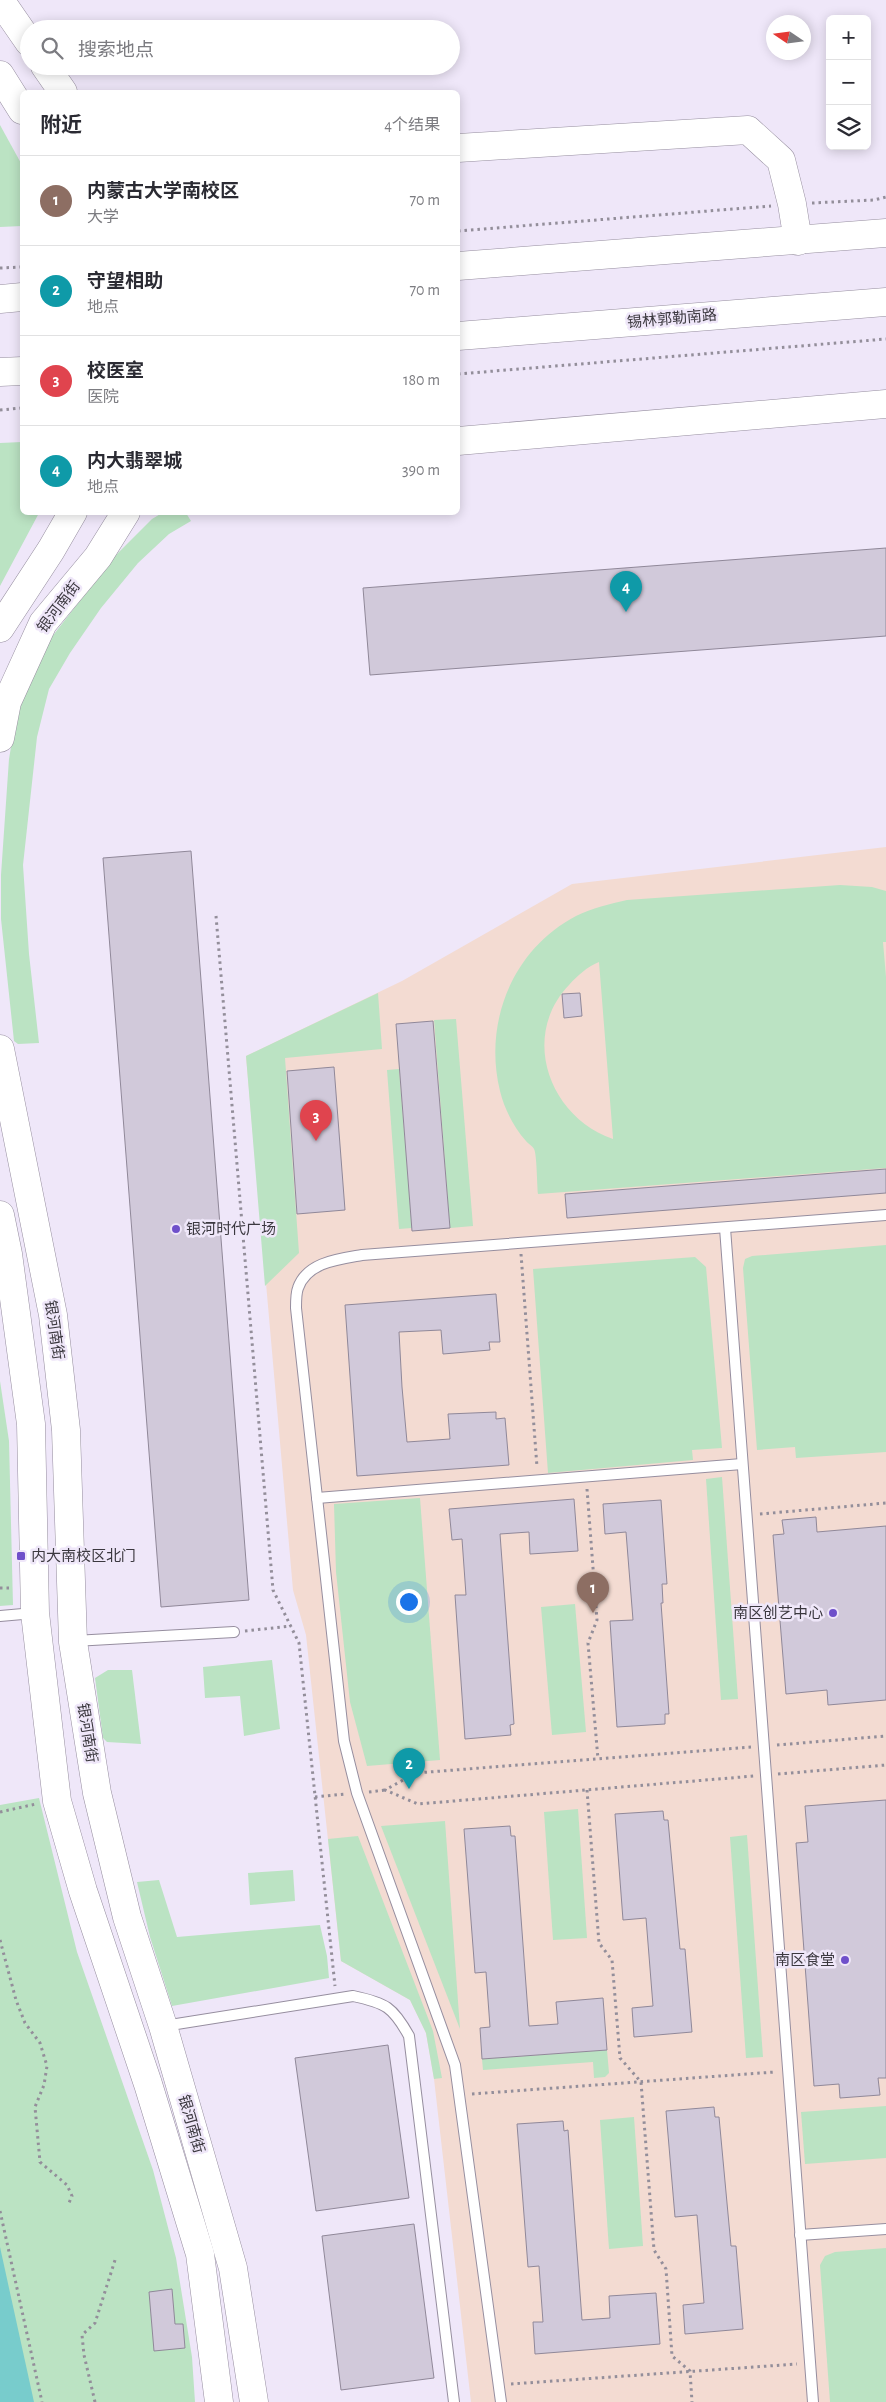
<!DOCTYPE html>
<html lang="zh">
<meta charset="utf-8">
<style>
body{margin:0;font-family:"Alegreya Sans","Noto Sans SC",sans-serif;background:#f2f2f3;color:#2b2b33}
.controls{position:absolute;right:15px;top:15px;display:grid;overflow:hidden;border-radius:8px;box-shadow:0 2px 12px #0003}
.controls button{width:45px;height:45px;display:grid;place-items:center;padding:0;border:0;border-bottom:1px solid #e1e1e2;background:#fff;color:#2b2b33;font:25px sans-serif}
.compass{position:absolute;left:766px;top:15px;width:45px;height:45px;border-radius:50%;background:#fff;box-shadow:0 2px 12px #0003;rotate:283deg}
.you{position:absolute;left:408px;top:1601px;width:18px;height:18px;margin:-12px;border:4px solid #fff;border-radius:50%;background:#1a73e8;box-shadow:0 0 0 8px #1a73e833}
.badge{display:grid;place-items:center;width:32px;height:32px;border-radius:50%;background:#db2777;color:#fff;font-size:16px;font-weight:700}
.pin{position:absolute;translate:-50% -41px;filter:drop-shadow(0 1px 2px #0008)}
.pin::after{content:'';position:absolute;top:26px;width:18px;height:15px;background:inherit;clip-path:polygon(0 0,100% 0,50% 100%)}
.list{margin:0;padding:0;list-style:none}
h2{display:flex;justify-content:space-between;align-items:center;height:65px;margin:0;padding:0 20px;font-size:21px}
h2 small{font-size:16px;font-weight:400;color:#7c7c81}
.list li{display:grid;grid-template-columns:32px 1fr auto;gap:15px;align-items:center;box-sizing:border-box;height:90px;padding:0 20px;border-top:1px solid #e1e1e2}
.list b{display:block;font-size:19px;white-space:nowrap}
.list p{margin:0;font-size:16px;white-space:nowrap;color:#7c7c81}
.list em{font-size:16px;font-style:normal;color:#7c7c81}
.icon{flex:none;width:28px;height:28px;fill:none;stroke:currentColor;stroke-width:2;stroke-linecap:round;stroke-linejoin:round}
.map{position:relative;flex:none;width:886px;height:2402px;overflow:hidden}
.search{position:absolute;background:#fff;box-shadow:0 2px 12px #0003;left:20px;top:20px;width:440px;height:55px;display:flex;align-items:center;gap:12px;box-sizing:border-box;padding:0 18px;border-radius:28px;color:#7c7c81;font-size:19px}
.panel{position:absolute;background:#fff;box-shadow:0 2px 12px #0003;left:20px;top:90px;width:440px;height:425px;border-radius:8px}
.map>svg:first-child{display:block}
.education{fill:#f3dbd2}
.green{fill:#bbe3c3;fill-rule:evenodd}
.water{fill:#78cccc}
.building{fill:#d1c9da;stroke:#908899}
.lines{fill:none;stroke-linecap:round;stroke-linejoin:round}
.lane-casing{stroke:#968e9f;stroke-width:12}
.secondary-casing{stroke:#968e9f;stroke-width:29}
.path{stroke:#938e9a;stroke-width:3;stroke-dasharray:2.5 4;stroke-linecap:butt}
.lane{stroke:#fff;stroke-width:10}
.secondary{stroke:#fff;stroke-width:28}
.poi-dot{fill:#6f50ca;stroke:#efe7f9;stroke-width:2}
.labels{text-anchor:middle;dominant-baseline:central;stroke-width:5;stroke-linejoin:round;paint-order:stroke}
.street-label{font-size:15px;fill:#3b383f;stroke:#efe7f9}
.poi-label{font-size:15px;fill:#3b383f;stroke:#efe7f9;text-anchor:start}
</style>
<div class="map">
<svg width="886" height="2402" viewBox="0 0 886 2402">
<rect width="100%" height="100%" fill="#efe7f9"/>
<!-- education -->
<path class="education" d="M886,847V2402H471L434,2079L426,2033L410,2000L341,1961L306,1635L293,1590L246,1056L402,981L572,884Z"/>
<!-- green -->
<g class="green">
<path d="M0,125L22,165V226L0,227Z"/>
<path d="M22,442V512L39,513L0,586V443Z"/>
<path d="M162,513H186L191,521L169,534L138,563L101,608L70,653L49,689L37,737L23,865L29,954L39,1043L18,1044L14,1041L1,919V875L9,759L15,723L24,694L51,638L113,558L152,519Z"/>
<path d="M840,885L872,887L886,891V942H883L886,977V1168L538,1194C537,1186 537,1154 534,1149C533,1146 528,1144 526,1141C514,1128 504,1108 500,1091C483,1022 513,949 576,916C592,908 610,904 627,900ZM599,962L613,1138V1139C549,1117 520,1036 569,985C578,975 587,967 599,962Z"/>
<path d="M378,993L382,1049L285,1058L299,1253L265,1286L246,1056Z"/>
<path d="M456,1019L473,1226L450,1228L434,1020Z"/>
<path d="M399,1069L412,1228L399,1229L387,1070Z"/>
<path d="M886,1245V1452L796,1458L795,1447L757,1450L743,1268L745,1259L752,1256Z"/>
<path d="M695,1257L706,1267L722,1448L692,1450L693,1460L548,1473L533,1269Z"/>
<path d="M0,1381L9,1441L13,1605L0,1606Z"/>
<path d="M722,1477L738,1699L721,1700L706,1479Z"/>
<path d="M420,1498L440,1760L367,1766L350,1702L336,1572L334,1504Z"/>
<path d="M575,1604L586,1732L552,1735L541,1607Z"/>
<path d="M272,1660L280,1729L244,1736L240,1696L205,1698L203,1667Z"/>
<path d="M108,1670H132L141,1744L107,1742L103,1738L95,1678Z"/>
<path d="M39,1798L77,1952L153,2170L176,2258L192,2357L195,2402H0V1805Z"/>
<path d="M578,1809L587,1938L553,1940L544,1812Z"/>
<path d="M445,1821L460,2029L381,1826Z"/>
<path d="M747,1835L763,2057L746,2058L730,1837Z"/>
<path d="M358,1836L433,2031L442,2078L434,2079L426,2033L410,2000L341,1961L328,1839Z"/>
<path d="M293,1870L295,1901L250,1905L248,1873Z"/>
<path d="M159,1880L177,1937L320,1925L327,1956L329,1978L172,2006L150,1937L137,1882Z"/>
<path d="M607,2050L609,2073L605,2077L594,2078L593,2062L483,2070L482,2059Z"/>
<path d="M886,2106V2158L805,2164L801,2112Z"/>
<path d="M634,2117L643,2246L609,2249L600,2120Z"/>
<path d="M886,2248V2402H830L820,2265L825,2256L835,2252Z"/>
</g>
<!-- water -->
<path class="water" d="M0,2247L34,2402H0Z"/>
<!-- building -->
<g class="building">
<path d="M886,548V636L370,675L363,588Z"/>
<path d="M191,851L249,1600L161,1607L103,858Z"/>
<path d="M580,993L582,1016L564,1018L562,994Z"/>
<path d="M433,1021L450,1228L412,1231L396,1024Z"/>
<path d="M334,1067L345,1210L297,1214L287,1071Z"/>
<path d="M886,1169V1193L567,1218L565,1194Z"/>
<path d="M496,1294L500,1342H489L490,1350L443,1354L441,1330L399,1332L402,1387L407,1442L450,1439L448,1414L496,1412V1419L505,1418L509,1465L357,1476L345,1305Z"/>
<path d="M574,1499L578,1551L530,1554L529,1532L500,1534L514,1724L510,1725L511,1735L465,1739L455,1595H466L462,1539L452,1540L449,1509Z"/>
<path d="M661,1500L667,1584H662L663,1603H661L669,1714H665V1724L617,1727L610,1621L633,1620L626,1532L605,1534L603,1504Z"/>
<path d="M816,1517L817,1532L886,1526V1700L828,1705L827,1690L786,1694L773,1535L784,1534L782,1520Z"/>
<path d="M886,1800V2078H878L880,2095L840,2098L839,2084L814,2086L796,1843L808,1842L805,1806Z"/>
<path d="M663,1811L664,1820H668L680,1949H685L692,2032L634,2037L632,2008L653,2006L646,1918L623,1920L615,1814Z"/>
<path d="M510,1826L511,1836H515L529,2026L558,2024L556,2002L603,1998L607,2050L482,2059L480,2028L490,2027L486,1972L475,1973L464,1829Z"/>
<path d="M388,2045L409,2198L316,2211L295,2058Z"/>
<path d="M714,2107L715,2117H719L731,2246H736L743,2329L685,2334L683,2305L704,2303L697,2215L675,2217L666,2111Z"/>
<path d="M563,2121L564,2131L568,2130L582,2320L610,2318L609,2296L656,2293L660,2344L535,2354L533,2322H543L539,2266L528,2267L517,2124Z"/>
<path d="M414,2224L434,2378L341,2390L322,2236Z"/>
<path d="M172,2289L175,2324H183L185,2348L154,2351L149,2292Z"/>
</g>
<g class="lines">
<!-- lane casing -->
<g class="lane-casing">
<g id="lane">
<path d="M725,1228L813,2402"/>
<path d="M317,1498L742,1464"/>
<path d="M0,1616L34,1613"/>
<path d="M74,1641L234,1632"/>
<path d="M164,2026L353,1996C386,2003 393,2007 409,2036L454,2402"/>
<path d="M800,2235L886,2229"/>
<path d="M501,2402L455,2065L357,1793L344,1741L296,1308C296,1302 296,1293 298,1288C307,1262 339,1259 362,1255L886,1215"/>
</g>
</g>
<!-- secondary casing -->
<g class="secondary-casing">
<g id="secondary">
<path d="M0,0L29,42"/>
<path d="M45,66L63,92"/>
<path d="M0,75L22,110"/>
<path d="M458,148L748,130L781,160L792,204L798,241"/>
<path d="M458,266L886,233"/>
<path d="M0,299L22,297"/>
<path d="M458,336L886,302"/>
<path d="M0,372L22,371"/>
<path d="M458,441L886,404"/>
<path d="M0,628L51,550L73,512"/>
<path d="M0,738L7,702L43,623L98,557L126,512"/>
<path d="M0,1049L53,1315L66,1430L73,1642L97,1793L127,1917L163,2026L233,2268L254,2402"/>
<path d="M0,1215L8,1254L31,1424L35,1613L57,1801L83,1891L148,2084L200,2254L219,2402"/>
</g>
</g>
<!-- path -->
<g class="path">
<path d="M812,203L874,200L886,197"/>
<path d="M458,231L771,206"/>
<path d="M0,268L22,267"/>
<path d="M458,374L886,339"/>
<path d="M0,410L22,408"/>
<path d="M216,916L273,1590L299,1643L335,1986"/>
<path d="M521,1254L537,1467"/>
<path d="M587,1489L597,1620L588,1643L598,1759"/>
<path d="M760,1514L886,1503"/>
<path d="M0,1588H12"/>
<path d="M245,1631L291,1626"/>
<path d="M777,1745L886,1736"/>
<path d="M751,1747L416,1773L385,1790L418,1804L754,1776"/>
<path d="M778,1774L886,1765"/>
<path d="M587,1790L599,1943L612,1960L620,2058L641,2082L654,2250L666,2269L672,2356L690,2371L692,2402"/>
<path d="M369,1792L385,1790"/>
<path d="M315,1797L345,1794"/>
<path d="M0,1812L36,1804"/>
<path d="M0,1940L16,2000L25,2023L40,2043L47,2066L44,2085L35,2107L40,2162L67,2185L72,2196L68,2205"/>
<path d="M472,2094L775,2072"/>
<path d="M0,2211L42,2402"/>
<path d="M511,2384L797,2364"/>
<path d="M95,2402L84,2355L82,2335L95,2323L116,2257"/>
</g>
<!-- lane -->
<use href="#lane" class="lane"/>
<!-- secondary -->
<use href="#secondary" class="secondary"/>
</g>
<!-- markers -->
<g class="poi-dot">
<circle cx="176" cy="1229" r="5"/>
<rect x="16" y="1551" width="10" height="10" rx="2.5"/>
<circle cx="833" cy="1613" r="5"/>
<circle cx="845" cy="1960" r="5"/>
</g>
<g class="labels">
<!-- street labels -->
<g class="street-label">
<text transform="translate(672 319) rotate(-5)">锡林郭勒南路</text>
<text transform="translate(59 607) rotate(-53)">银河南街</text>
<text transform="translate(54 1330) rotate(82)">银河南街</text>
<text transform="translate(87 1733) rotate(81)">银河南街</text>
<text transform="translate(191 2124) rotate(74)">银河南街</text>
</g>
<!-- poi labels -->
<g class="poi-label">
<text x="186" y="1229">银河时代广场</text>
<text x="31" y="1556">内大南校区北门</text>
<text x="823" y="1613" text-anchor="end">南区创艺中心</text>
<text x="835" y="1960" text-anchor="end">南区食堂</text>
</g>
</g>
</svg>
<div class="controls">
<button>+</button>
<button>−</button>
<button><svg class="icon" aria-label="layers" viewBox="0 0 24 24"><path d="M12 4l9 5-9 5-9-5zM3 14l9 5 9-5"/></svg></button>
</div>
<svg class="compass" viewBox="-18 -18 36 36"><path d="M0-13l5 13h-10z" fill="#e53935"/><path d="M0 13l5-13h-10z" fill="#7c7c81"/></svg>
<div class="you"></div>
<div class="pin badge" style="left:593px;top:1613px;background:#8d6e63">1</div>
<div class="pin badge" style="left:409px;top:1789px;background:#0f9aa8">2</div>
<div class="pin badge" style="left:316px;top:1141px;background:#e0444e">3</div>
<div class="pin badge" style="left:626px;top:612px;background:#0f9aa8">4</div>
<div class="search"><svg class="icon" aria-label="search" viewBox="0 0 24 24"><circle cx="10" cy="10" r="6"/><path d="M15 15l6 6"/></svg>搜索地点</div>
<section class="panel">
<h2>附近<small>4个结果</small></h2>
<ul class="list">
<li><span class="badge" style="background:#8d6e63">1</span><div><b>内蒙古大学南校区</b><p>大学</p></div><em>70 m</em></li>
<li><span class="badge" style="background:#0f9aa8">2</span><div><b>守望相助</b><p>地点</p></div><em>70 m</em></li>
<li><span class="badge" style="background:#e0444e">3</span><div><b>校医室</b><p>医院</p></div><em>180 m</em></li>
<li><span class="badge" style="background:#0f9aa8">4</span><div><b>内大翡翠城</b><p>地点</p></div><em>390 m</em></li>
</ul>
</section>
</div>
